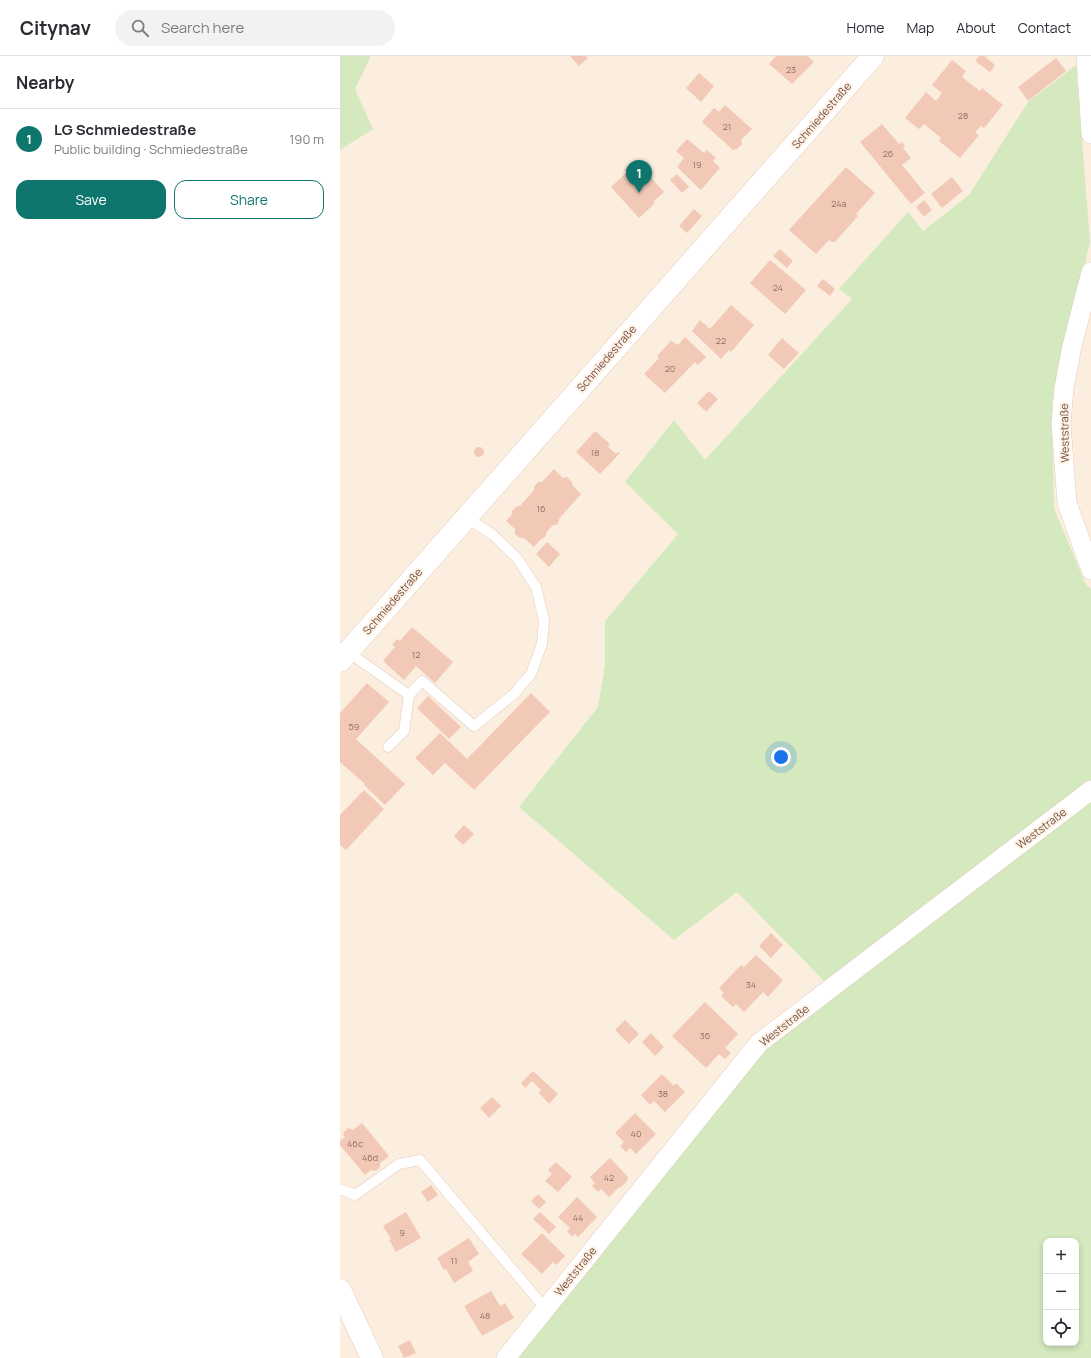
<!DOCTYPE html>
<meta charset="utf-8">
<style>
body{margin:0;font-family:Manrope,sans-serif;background:#f2f2f3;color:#2b2b33}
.controls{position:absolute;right:12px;bottom:12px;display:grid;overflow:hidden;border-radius:8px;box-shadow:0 2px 6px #0003}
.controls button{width:36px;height:36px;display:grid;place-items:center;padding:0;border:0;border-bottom:1px solid #e1e1e2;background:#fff;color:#2b2b33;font:20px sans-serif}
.you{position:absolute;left:441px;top:701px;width:14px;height:14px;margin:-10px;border:3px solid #fff;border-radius:50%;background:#1a73e8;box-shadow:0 0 0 6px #1a73e833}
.badge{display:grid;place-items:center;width:26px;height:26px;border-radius:50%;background:#0f766e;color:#fff;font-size:13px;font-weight:700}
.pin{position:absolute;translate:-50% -33px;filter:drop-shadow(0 1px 2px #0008)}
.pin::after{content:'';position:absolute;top:21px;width:14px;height:12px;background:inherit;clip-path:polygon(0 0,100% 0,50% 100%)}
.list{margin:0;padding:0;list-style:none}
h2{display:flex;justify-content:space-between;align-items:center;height:52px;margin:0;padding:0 16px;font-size:17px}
h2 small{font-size:13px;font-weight:400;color:#7c7c81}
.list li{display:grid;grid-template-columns:26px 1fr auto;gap:12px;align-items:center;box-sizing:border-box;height:60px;padding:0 16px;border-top:1px solid #e1e1e2}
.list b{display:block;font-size:15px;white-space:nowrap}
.list p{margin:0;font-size:13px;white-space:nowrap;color:#7c7c81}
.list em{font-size:13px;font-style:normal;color:#7c7c81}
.actions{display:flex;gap:8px;padding:12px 16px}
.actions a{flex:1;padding:9px 0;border:1px solid #0f766e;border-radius:12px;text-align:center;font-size:14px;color:#0f766e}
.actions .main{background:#0f766e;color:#fff}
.icon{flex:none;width:22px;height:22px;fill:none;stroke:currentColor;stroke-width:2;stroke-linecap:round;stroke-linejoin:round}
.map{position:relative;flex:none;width:751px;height:1302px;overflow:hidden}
header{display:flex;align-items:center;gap:24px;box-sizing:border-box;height:56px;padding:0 20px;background:#fff;border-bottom:1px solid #e1e1e2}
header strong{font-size:19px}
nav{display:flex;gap:22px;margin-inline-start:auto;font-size:14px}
.search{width:280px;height:36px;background:#f2f2f3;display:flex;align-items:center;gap:10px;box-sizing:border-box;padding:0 14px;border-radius:22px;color:#7c7c81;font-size:15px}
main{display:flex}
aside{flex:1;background:#fff}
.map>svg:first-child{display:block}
.green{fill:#d4e9be;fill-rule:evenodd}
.building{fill:#f2c8b7}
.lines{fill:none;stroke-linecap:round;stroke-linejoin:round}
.lane-casing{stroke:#e2cbbe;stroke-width:11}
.street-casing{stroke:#e2cbbe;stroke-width:20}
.secondary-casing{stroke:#e7cbbb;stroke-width:23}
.lane{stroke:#fff;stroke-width:10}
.street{stroke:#fff;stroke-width:19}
.secondary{stroke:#fff;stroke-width:22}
.labels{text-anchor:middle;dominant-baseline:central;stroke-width:4;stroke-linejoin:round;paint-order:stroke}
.number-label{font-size:9px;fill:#927063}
.street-label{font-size:11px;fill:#725247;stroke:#fff2e5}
</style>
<header>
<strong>Citynav</strong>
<div class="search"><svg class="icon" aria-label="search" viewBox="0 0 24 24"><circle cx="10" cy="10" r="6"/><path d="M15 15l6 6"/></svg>Search here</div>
<nav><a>Home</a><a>Map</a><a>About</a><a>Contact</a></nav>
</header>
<main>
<aside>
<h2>Nearby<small></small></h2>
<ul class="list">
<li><span class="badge">1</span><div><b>LG Schmiedestraße</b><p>Public building · Schmiedestraße</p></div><em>190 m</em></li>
</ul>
<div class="actions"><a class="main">Save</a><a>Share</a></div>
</aside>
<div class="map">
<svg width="751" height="1302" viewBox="0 0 751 1302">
<rect width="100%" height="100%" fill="#fceedf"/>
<!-- green -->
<g class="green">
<path d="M0,0H31L15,33L33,73L0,94Z"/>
<path d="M736,9L750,186L712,347L714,452L745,527L751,533V727L486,927L397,836L334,884L179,751L258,651L265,609V565L338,478L285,426L334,364L365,404L512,243L499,233L568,156L583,175L629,139L688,46Z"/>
<path d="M751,739V1302H174L425,990ZM706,1185H736V1287H706Z"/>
</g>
<!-- building -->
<g class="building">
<path d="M230,0H246L248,2L239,10Z"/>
<path d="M436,0H468L474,6L452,28L429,8Z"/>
<path d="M639,0H644L655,9L650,16L635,5Z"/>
<path d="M716,2L726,15L688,45L678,31Z"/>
<path d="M612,4L626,15L622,21L640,35L642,32L663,49L644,72L641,70L635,76L639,79L620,102L599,85L601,82L584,68L579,73L565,62L586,36L596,45L602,37L592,29Z"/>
<path d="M359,17L374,30L361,46L346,32Z"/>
<path d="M385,49L412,73L401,84L402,88L397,93L393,94L362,66L374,52L379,56Z"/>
<path d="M542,68L559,88L562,86L565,90L563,92L571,102L562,109L585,137L571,148L520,86Z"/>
<path d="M347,83L364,97L367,94L376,102L373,105L380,112L361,134L337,111L344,102L336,95Z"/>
<path d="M295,104L324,136L313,146L315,147L299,162L271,131L287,116L284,114Z"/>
<path d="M506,111L535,137L516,158L518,160L495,186H492L489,184L476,198L449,174Z"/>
<path d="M337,118L349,131L342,137L330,124Z"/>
<path d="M612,121L623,135L602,152L591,138Z"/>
<path d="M584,144L592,154L584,161L576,151Z"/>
<path d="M354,153L362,160L347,177L339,170Z"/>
<path d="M440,193L453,205L447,212L433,200Z"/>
<path d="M430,204L466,234L445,258L410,227Z"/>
<path d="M483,223L495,233L490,240L477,230Z"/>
<path d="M391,249L414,269L391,296L389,294L381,303L352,275L360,264L370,273Z"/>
<path d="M345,281L366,301L358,309L355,306L325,337L304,318L319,302L317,300L331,285L338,289Z"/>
<path d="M442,282L459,297L444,313L428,299Z"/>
<path d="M369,335L378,343L366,356L357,347Z"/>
<path d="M255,375L270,388L268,391L276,398L278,396L280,397L260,418L236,396Z"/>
<circle cx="139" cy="396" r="5"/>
<path d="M214,413L223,422L227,421L232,426V429L241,438L219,463V465L216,469H213L206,477V479L204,482L201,483L194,491L184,482H180L175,478V473L166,465L172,458V455L177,450H180L194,434V431L198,426H202Z"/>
<path d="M207,486L220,498L209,511L196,498Z"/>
<path d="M72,571L113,606L95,627L76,610L64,624L43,605L55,591L52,589L57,583L60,585Z"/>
<path d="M27,627L49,646L16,683L65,728L45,749L24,729L25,728L0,706V657Z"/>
<path d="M191,637L210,656L134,734L105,707L93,719L75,702L100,677L127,703Z"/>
<path d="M88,640L121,671L109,683L77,652Z"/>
<path d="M24,734L44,753L6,794L0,789V759Z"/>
<path d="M124,769L134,778L123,789L114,780Z"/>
<path d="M431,877L443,889L431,902L419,890Z"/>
<path d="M416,899L443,924L428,941L423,936L404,956L396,948L393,951L381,940L384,937L379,932L401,909L404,911Z"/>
<path d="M365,946L398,978L385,992L391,997L385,1003L379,998L366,1012L332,980Z"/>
<path d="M285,964L299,978L289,988L275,974Z"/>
<path d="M311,977L324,991L315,1000L302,986Z"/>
<path d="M193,1015L218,1038L209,1048L199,1037L201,1034L192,1025L185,1032L181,1027Z"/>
<path d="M322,1018L334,1030L336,1027L345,1036L325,1056L314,1045L310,1049L301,1039Z"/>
<path d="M152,1041L161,1050L149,1062L140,1052Z"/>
<path d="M295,1057L316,1078L296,1098L290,1092L286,1096L280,1090L284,1086L275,1077Z"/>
<path d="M22,1067L49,1100L40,1107V1111L36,1115L31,1114L25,1119L0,1089V1085L5,1081L3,1078L4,1076L8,1072L13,1074Z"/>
<path d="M270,1102L288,1121L287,1123L288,1124L280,1132L279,1131L269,1141L261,1133L258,1136L252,1130L255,1127L250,1121Z"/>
<path d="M216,1106L232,1121L218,1136L205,1125L212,1118L208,1114Z"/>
<path d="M91,1129L98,1139L88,1146L81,1136Z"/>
<path d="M198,1138L206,1146L199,1153L191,1145Z"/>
<path d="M237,1141L257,1161L238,1181L235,1178L232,1181L227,1175L230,1172L218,1161Z"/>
<path d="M66,1156L81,1182L56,1196L49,1184L51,1183L43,1170Z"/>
<path d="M200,1156L216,1171L209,1178L193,1163Z"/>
<path d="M202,1177L225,1200L216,1209L213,1206L202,1218L181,1198Z"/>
<path d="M129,1182L139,1198L128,1206L133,1215L114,1227L106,1213L104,1214L97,1202Z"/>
<path d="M151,1235L160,1250L165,1247L174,1262L142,1280L124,1250Z"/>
<path d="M70,1284L76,1297L64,1302L58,1290Z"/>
</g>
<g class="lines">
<!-- lane casing -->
<g class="lane-casing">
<g id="lane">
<path d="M8,596L69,639L82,625L134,670L174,638L191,618L202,588L204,564L196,531L177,502L153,479L126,461"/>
<path d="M48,691L64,675L69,639"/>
<path d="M0,1133L15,1139L59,1108L80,1104L205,1252"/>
</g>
</g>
<!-- street casing -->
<g class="street-casing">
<g id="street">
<path d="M746,0L751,78"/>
<path d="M751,216L732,290L724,332L721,367L727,447L751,514"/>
<path d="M166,1302L419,987L751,734"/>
</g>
</g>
<!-- secondary casing -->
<g class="secondary-casing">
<g id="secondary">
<path d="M0,605L533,0"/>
<path d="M0,1234L32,1302"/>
</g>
</g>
<!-- lane -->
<use href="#lane" class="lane"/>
<!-- street -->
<use href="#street" class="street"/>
<!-- secondary -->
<use href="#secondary" class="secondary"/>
</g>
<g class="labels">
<!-- number labels -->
<g class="number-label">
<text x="451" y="13">23</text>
<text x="623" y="59">28</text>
<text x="387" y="70">21</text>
<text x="548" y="97">26</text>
<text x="357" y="108">19</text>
<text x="499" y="147">24a</text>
<text x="438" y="231">24</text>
<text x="381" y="284">22</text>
<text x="330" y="312">20</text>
<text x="255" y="396">18</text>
<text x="201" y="452">16</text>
<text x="76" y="598">12</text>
<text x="14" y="670">59</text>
<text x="411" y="928">34</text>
<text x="365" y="979">36</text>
<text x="323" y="1037">38</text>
<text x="296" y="1077">40</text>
<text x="15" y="1087">46c</text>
<text x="30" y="1101">46d</text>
<text x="269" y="1121">42</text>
<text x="238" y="1161">44</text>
<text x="62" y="1176">9</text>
<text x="114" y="1204">11</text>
<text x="145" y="1259">48</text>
</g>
<!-- street labels -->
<g class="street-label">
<text transform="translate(481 59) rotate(-49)">Schmiedestraße</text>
<text transform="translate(266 302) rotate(-49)">Schmiedestraße</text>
<text transform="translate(724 377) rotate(-91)">Weststraße</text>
<text transform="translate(52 545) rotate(-49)">Schmiedestraße</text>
<text transform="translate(701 772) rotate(-37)">Weststraße</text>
<text transform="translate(444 969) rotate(-38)">Weststraße</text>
<text transform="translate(235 1215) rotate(-51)">Weststraße</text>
</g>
</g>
</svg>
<div class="controls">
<button>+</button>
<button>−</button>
<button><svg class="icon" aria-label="locate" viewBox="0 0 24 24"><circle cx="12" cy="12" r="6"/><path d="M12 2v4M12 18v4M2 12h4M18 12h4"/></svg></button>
</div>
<div class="you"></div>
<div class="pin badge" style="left:299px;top:137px">1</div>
</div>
</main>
